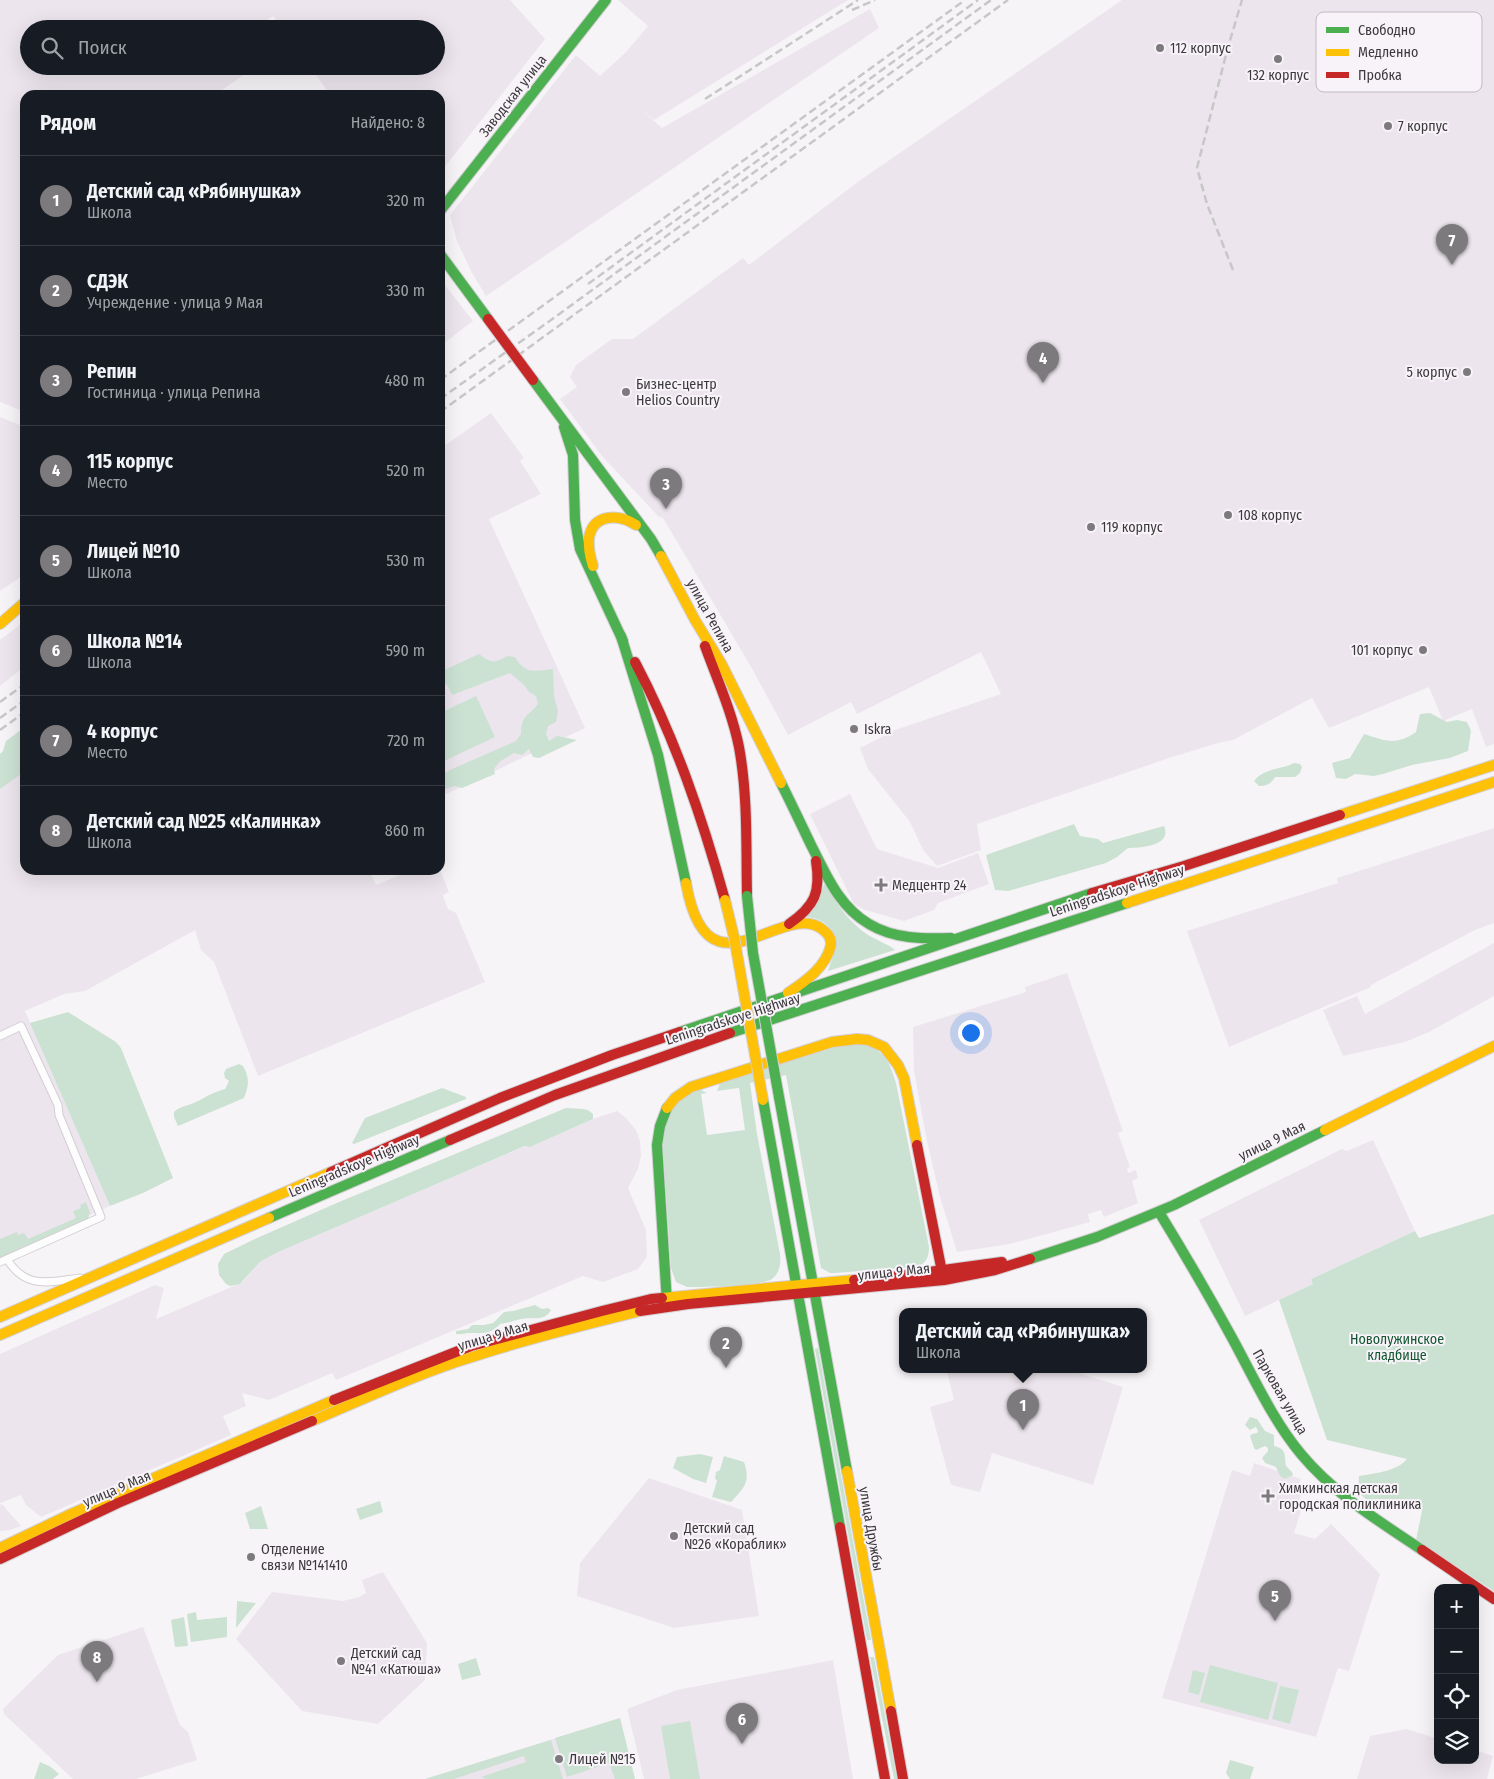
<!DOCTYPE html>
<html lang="ru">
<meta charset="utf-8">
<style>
body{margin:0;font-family:"Fira Sans Condensed",sans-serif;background:#242831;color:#f1f3f6}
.controls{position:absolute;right:15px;bottom:15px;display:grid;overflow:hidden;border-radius:10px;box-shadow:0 5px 20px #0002}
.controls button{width:45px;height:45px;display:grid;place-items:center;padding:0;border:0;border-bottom:1px solid #363941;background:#171b24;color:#f1f3f6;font:25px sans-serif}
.you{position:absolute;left:970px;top:1032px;width:18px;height:18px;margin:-12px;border:4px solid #fff;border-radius:50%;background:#1a73e8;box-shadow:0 0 0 8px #1a73e833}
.badge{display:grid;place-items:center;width:32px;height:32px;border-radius:50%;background:#7d7a7d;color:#fff;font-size:16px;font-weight:700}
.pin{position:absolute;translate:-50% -41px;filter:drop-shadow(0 1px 2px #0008)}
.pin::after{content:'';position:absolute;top:26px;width:18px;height:15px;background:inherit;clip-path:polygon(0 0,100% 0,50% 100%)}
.popup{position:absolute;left:899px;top:1308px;width:248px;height:65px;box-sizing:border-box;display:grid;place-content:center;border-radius:10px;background:#171b24;filter:drop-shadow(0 1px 4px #0005);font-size:16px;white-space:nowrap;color:#9ea1a6}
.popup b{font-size:19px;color:#f1f3f6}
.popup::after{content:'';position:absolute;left:50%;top:100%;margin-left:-10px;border:10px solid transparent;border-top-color:#171b24}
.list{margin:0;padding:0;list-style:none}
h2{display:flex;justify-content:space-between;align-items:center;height:65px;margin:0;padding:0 20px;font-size:21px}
h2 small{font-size:16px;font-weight:400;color:#9ea1a6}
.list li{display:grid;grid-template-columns:32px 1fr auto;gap:15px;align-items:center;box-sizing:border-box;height:90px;padding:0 20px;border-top:1px solid #363941}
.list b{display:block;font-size:19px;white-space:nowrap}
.list p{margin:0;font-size:16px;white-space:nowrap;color:#9ea1a6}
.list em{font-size:16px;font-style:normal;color:#9ea1a6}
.icon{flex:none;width:28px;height:28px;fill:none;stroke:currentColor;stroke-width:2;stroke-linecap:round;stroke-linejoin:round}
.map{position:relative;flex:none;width:1494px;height:1779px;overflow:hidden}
.search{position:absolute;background:#171b24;box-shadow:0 5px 20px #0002;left:20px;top:20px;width:425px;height:55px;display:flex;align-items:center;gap:12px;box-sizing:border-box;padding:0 18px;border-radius:28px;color:#9ea1a6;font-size:19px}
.panel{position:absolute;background:#171b24;box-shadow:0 5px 20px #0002;left:20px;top:90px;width:425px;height:785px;border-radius:15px}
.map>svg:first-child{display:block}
.built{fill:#ece5ed}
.green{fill:#cbe2d3}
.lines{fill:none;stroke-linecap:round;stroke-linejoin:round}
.street-casing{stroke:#d2cfd2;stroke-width:9}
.fast-casing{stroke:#d2cfd2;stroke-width:12}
.slow-casing{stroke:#d2cfd2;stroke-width:12}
.jam-casing{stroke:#d2cfd2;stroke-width:12}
.street{stroke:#fefdfe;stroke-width:7}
.fast{stroke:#4caf50;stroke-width:10}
.slow{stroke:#ffc107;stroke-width:10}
.jam{stroke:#c62828;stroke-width:10}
.rail{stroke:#c8c7c8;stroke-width:2.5;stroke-dasharray:8 4;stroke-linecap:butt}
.fast-bridge-casing{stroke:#d2cfd2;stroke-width:12;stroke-linecap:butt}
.slow-bridge-casing{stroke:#d2cfd2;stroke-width:12;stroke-linecap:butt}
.jam-bridge-casing{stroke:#d2cfd2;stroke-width:12;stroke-linecap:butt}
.fast-bridge{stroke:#4caf50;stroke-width:10}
.slow-bridge{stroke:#ffc107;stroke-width:10}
.jam-bridge{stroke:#c62828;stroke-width:10}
.poi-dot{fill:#7d7a7d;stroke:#f8f3f9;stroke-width:2}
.labels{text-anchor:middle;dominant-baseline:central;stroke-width:4;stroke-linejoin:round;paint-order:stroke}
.poi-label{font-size:14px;fill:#3b393b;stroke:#f8f3f9;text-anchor:start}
.street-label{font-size:14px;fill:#3b393b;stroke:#f8f3f9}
.park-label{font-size:14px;fill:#135531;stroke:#f8f3f9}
.key{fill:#f8f3f9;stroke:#bfbbc0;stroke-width:1}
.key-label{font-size:14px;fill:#3b393b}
</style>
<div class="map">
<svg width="1494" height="1779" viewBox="0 0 1494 1779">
<rect width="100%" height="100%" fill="#f7f4f8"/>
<!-- built -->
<g class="built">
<path d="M0,0H510L545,39L440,173V95H330L310,66H436V29H283L273,16L262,24L265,29H29V66H256L215,95H25V412L0,402Z"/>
<path d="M618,0H848L654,120L638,107L662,128L870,9L879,28L486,296L472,273L457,241L450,215L576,55L600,76L626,52L648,26Z"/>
<path d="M1122,0H1494V744L1486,747L1472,709L1443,721L1429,687L1329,728L1312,698L1233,740L1218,743L1169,758L977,824L981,850L937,866L923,850L910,822L868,769L860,748L895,730L1001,694L981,652L857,714L851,702L788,735L750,665L663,518L659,517L602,456L560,399L577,387L570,377L576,365L612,339H633L743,258L749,265L859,181Z"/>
<path d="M440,279L473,321L440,346Z"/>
<path d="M491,413L524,458L520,461L541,494L489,519L585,728L440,797V449Z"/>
<path d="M0,417L25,427V574L0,591Z"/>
<path d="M25,621V666L0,686V640Z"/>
<path d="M25,765V870H369L376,885L412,870H440L449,892L443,895L444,899L448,909L456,913L485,982L258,1076L214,962L201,950L195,930L85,991L64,994L25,1011L110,1206L0,1255V783Z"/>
<path d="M850,794L877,849L938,868L978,853L989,884L938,903L934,910L904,921L865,910L854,904L810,814Z"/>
<path d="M1494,828V923L1475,930L1371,985V987L1229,1047L1187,931L1338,883L1337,878Z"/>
<path d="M1494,943V996L1429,1032L1405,1042L1343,1056L1323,1010L1357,996L1365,1014Z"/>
<path d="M1067,973L1123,1131L1118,1133L1130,1167L1127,1168L1128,1173L1136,1170L1138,1178L1132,1181L1138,1203L1104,1217L1101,1210L1088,1214L1090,1222L1054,1232L1010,1244L957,1252L940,1197L927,1141L914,1071L913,1027L1026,992L1025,987Z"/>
<path d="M617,1111L626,1118L636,1130L640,1141L641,1156L638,1169L628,1188L646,1230L647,1257L638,1269L603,1282L583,1276L336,1380L332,1373L269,1400L242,1393L246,1406L223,1416L231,1435L41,1517L26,1505L21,1495L0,1503V1354L155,1285L164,1288L156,1319L243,1282L260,1262L276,1253L526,1146L530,1147L593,1119Z"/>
<path d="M1373,1140L1415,1231L1311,1279L1313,1284L1245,1316L1199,1220L1342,1149L1347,1151Z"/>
<path d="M959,1369H1066L1123,1387L1093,1485L992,1453L980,1492L951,1485L930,1407L954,1400L947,1372Z"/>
<path d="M1254,1463L1301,1479L1298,1489L1301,1494L1296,1509L1301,1511L1294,1533L1315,1539L1331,1524L1380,1574L1349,1671L1338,1668L1316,1737L1162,1698L1232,1470L1250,1476Z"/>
<path d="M649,1478L742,1510L759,1616L674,1628L577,1596L580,1563Z"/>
<path d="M2,1504L21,1526L10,1530L0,1531V1505Z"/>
<path d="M383,1572L427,1643L425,1680L378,1724L302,1711L236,1639L272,1592L343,1601L359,1597L366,1593L362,1580Z"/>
<path d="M143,1627L180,1725L188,1732L197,1760L136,1779H73L4,1714L3,1709L58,1655Z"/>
<path d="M833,1660L853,1779H644L627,1709L677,1690Z"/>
<path d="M620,1718L635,1779H425Z"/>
<path d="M1407,1729L1438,1739V1760H1475V1750L1493,1756L1487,1779H1357L1370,1736Z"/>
</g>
<!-- green -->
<g class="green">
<path d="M479,654C491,663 494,664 507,656L515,657C525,675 536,671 553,669L554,696L558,711L556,722L548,726L546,734L549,741L557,736L577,740L539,758L533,757L529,749L522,755L514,753L499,762L494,769L495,774L462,788L455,786L440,790V777L450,770L516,741L521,734C521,716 528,716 538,704L536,696L529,692L524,685L510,673L452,695L448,686L441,681L440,672Z"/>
<path d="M476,696L495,737L440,763V713Z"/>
<path d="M1430,713L1447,722L1457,720L1467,722L1471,731L1468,751L1450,758L1412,765L1383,774L1374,776L1355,774L1346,779L1336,778L1332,763L1350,758L1364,734C1386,741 1395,746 1416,732L1420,714Z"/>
<path d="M25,727V771L0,789V754L3,751L6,741Z"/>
<path d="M1294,763L1300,764L1302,767L1300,773L1295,777H1275C1271,784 1267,786 1259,786L1254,781C1263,768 1281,770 1294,763Z"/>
<path d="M1074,824L1080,836L1098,839L1103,843L1164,826C1173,846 1140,848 1128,848L1117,857L1106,863L1008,891L995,890L986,855Z"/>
<path d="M824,884H826C836,904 849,922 868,935C876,940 888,944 895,950L828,971C829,965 833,959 834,952C838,931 826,918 805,917L820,895Z"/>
<path d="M68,1012L116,1042L121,1048L173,1178L143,1193L110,1206L30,1023Z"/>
<path d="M855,1044C882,1046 889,1059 896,1083L929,1247C929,1257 926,1264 916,1267L835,1273H830L821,1268L786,1075L750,1083L757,1134L780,1254C781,1264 780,1273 772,1279C763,1286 702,1287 687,1287L676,1282L671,1268L663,1148L664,1127L671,1110L678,1101L699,1089L707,1093L701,1094L707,1135L745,1130L739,1088L717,1091L720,1083L843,1045Z"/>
<path d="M239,1064L243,1066C250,1079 249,1085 244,1098L178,1126L174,1117V1112C180,1106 188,1106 196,1102C208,1096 211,1093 225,1089L229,1081L225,1078L224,1073L226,1069Z"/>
<path d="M442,1088L466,1097V1099L354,1144L352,1143L365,1118Z"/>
<path d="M566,1108L583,1109L588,1110L593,1114V1119L530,1147L525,1146L276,1253L260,1262L240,1284L230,1286L226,1284L219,1275L218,1264L224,1254L257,1238L339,1202Z"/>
<path d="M86,1202L90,1213L88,1219L0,1259V1239L17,1232L18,1235L24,1233L28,1239L76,1218L73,1211L81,1208L80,1205Z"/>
<path d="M1494,1214V1591L1416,1540L1422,1511L1369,1502L1358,1492L1359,1476C1375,1473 1396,1472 1407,1459L1327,1440L1279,1300L1313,1284L1311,1279L1415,1231L1419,1238Z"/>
<path d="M535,1305L542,1309L548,1308L551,1310C544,1323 531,1316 521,1319C513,1321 508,1323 500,1324C490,1335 483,1333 469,1333C464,1333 462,1335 456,1334V1331L468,1329L472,1325H484L493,1323L504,1312L513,1311Z"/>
<path d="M818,1348L871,1640H867L815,1349Z"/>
<path d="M1250,1417L1257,1419L1265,1431L1274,1435V1446C1287,1449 1284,1454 1286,1466L1292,1472L1293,1475L1285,1479L1280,1476L1276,1467L1265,1463L1262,1458L1268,1451V1448L1265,1446L1256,1450L1254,1448L1250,1436L1252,1434L1257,1433L1258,1431L1256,1427L1250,1430L1245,1425Z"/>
<path d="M700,1454L713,1457L706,1483L693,1479L673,1468L677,1457Z"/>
<path d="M724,1456L744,1462C751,1482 744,1488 731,1502L712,1497L717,1481L715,1478L716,1472L720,1470Z"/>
<path d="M380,1501L383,1512L360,1520L356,1509Z"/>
<path d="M261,1506L268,1529H250L245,1513Z"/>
<path d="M237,1601L256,1603L236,1628Z"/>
<path d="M196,1612L197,1620L227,1617V1637L191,1642L187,1614Z"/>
<path d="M184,1617L188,1646L175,1647L171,1620Z"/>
<path d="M870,1657H874L897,1779H894Z"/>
<path d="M476,1658L481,1675L462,1680L458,1664Z"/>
<path d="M1210,1665L1278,1683L1268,1720L1200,1702Z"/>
<path d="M1193,1670L1205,1673L1199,1695L1188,1692Z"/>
<path d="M1280,1686L1299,1690L1290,1724L1272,1719Z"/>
<path d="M620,1718L635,1779H615L609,1763L567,1777L555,1738Z"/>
<path d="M690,1721L700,1779H670L661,1726Z"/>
<path d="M551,1740L563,1779H486L481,1777L526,1762L524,1756L454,1779H425Z"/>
<path d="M1230,1760L1254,1767L1250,1779H1230L1226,1773Z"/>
<path d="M40,1762L51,1767L59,1774L53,1779H34Z"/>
</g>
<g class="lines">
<!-- street casing -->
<g class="street-casing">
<g id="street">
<path d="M0,1036L21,1026L58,1105L59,1115L101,1217L0,1262"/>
<path d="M7,1259C26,1290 49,1282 80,1278"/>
</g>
</g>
<!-- fast casing -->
<g class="fast-casing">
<g id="fast">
<path d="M440,211L606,0"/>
<path d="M440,254L488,319"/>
<path d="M533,380L651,539L661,556"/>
<path d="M564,427L573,455L575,520L580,549L623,641"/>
<path d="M621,636L658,755L686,883"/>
<path d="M781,783C791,803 801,824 811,845C826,874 839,907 869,924C894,939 923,939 951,938"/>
<path d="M680,1032L1092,893"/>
<path d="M730,1033L1127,903"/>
<path d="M779,1097L847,1471"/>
<path d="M763,1100L840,1527"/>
<path d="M667,1108L660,1126L657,1145L667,1303"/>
<path d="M1159,1212C1184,1253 1208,1294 1231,1336C1253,1376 1272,1419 1301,1454C1334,1494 1379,1521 1422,1550"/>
<path d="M269,1218L450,1140"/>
<path d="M1030,1259L1097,1237L1174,1205L1325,1130"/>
</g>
</g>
<!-- slow casing -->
<g class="slow-casing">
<g id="slow">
<path d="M661,556L695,620L721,663L781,783"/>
<path d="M593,566C590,557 588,548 589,538C593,513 619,514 636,525"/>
<path d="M0,624L25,602"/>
<path d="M1340,815L1494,765"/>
<path d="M686,883C707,1004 781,899 822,929C828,934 831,937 831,945C826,967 806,981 788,993"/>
<path d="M1127,903L1494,782"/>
<path d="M667,1108L675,1098L691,1087L832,1042L857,1039L868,1040L884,1047L898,1065L904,1078L917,1145"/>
<path d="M1325,1130L1494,1046"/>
<path d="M662,1298L854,1280"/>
<path d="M0,1317L331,1172"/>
<path d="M0,1335L269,1218"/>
<path d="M312,1421C366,1398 419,1373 475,1356C529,1338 585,1325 640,1311"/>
<path d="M847,1471L891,1711"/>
<path d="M0,1548L73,1513L334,1400"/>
</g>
</g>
<!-- jam casing -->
<g class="jam-casing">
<g id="jam">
<path d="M705,646C717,679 732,712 739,747C748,796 746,847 747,896"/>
<path d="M635,662C675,738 702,817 725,900"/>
<path d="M1092,893L1184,866L1340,815"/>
<path d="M789,924C815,906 821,892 816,861"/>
<path d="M450,1140L555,1095L730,1033"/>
<path d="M917,1145L943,1277"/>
<path d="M331,1172L500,1098L612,1055L680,1032"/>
<path d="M854,1280L892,1277L1002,1262"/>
<path d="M640,1311L688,1304L944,1280L995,1270L1030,1259"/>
<path d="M334,1400L471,1346L602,1311L651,1299L662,1298"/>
<path d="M840,1527L885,1779"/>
<path d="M1422,1550L1494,1599"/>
<path d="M0,1559L118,1503L312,1421"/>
<path d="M891,1711L903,1779"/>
</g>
</g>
<!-- street -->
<use href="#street" class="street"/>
<!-- fast -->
<use href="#fast" class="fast"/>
<!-- slow -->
<use href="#slow" class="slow"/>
<!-- jam -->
<use href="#jam" class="jam"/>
<!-- rail -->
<g class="rail">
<path d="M852,10L875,0"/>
<path d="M705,99L858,0"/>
<path d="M1233,270L1207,204L1197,168L1228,47L1242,0"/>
<path d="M588,284L978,0"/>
<path d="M440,380L965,0"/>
<path d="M440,399L551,320L991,0"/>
<path d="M440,412L1008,0"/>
<path d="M0,702L25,684"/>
<path d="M0,718L25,700"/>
<path d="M0,730L25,712"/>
</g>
<!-- fast-bridge casing -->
<g class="fast-bridge-casing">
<path id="fast-bridge" d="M747,896L753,953L779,1097"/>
</g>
<!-- slow-bridge casing -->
<g class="slow-bridge-casing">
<path id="slow-bridge" d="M725,900L734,937L763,1100"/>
</g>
<!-- jam-bridge casing -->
<g class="jam-bridge-casing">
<path id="jam-bridge" d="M488,319L533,380"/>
</g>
<!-- fast-bridge -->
<use href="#fast-bridge" class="fast-bridge"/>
<!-- slow-bridge -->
<use href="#slow-bridge" class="slow-bridge"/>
<!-- jam-bridge -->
<use href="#jam-bridge" class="jam-bridge"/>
</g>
<!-- markers -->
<g class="poi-dot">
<circle cx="1160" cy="48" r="5"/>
<circle cx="1278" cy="59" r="5"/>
<circle cx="1388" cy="126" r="5"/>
<circle cx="1467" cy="372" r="5"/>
<circle cx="626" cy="392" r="5"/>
<circle cx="1228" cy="515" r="5"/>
<circle cx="1091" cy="527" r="5"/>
<circle cx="1423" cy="650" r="5"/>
<circle cx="854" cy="729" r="5"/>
<path d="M878.5 877.5h5v5h5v5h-5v5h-5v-5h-5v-5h5z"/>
<path d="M1265.5 1488.5h5v5h5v5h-5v5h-5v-5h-5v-5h5z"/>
<circle cx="674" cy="1536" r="5"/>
<circle cx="251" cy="1557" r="5"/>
<circle cx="341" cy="1661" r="5"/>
<circle cx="559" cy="1759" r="5"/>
</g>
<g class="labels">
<!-- poi labels -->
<g class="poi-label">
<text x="1170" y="48">112 корпус</text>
<text x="1278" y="75" text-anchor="middle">132 корпус</text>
<text x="1398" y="126">7 корпус</text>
<text x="1457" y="372" text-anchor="end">5 корпус</text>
<text x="636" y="384">Бизнес-центр<tspan x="636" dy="16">Helios Country</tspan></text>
<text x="1238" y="515">108 корпус</text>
<text x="1101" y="527">119 корпус</text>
<text x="1413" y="650" text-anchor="end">101 корпус</text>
<text x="864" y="729">Iskra</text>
<text x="892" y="885">Медцентр 24</text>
<text x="1279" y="1488">Химкинская детская<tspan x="1279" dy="16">городская поликлиника</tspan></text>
<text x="684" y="1528">Детский сад<tspan x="684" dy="16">№26 «Кораблик»</tspan></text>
<text x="261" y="1549">Отделение<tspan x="261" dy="16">связи №141410</tspan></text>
<text x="351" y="1653">Детский сад<tspan x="351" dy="16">№41 «Катюша»</tspan></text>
<text x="569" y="1759">Лицей №15</text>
</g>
<!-- street labels -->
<g class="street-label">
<text transform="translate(513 96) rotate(-52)">Заводская улица</text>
<text transform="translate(710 616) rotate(61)">улица Репина</text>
<text transform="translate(1117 891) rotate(-18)">Leningradskoye Highway</text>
<text transform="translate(733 1019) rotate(-18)">Leningradskoye Highway</text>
<text transform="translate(1272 1141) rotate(-26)">улица 9 Мая</text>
<text transform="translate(354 1166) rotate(-23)">Leningradskoye Highway</text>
<text transform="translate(894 1272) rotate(-6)">улица 9 Мая</text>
<text transform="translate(493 1336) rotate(-17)">улица 9 Мая</text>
<text transform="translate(1280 1392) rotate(60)">Парковая улица</text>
<text transform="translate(117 1489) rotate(-23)">улица 9 Мая</text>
<text transform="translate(871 1529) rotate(80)">улица Дружбы</text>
</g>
<!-- park labels -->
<g class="park-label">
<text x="1397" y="1339">Новолужинское<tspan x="1397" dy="16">кладбище</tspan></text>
</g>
</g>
<!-- legend -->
<rect x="1316" y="12" width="166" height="80" rx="8" class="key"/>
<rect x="1326" y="27" width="23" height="6" fill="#4caf50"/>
<rect x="1326" y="49" width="23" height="7" fill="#ffc107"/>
<rect x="1326" y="72" width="23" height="6" fill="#c62828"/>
<g class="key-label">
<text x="1358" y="35">Свободно</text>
<text x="1358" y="57">Медленно</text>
<text x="1358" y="80">Пробка</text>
</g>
</svg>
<div class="controls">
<button>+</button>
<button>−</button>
<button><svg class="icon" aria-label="locate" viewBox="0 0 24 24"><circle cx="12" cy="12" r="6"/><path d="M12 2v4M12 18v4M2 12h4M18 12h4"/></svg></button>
<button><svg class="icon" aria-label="layers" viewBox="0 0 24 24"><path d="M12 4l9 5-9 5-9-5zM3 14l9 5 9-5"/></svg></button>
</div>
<div class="you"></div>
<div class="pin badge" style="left:1023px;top:1430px">1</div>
<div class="popup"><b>Детский сад «Рябинушка»</b>Школа</div>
<div class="pin badge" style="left:726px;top:1368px">2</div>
<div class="pin badge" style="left:666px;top:509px">3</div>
<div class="pin badge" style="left:1043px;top:383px">4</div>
<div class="pin badge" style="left:1275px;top:1621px">5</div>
<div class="pin badge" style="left:742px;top:1744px">6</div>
<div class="pin badge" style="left:1452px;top:265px">7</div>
<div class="pin badge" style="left:97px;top:1682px">8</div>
<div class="search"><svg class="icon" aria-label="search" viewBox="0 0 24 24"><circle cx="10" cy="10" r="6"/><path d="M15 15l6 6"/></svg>Поиск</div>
<section class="panel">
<h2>Рядом<small>Найдено: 8</small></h2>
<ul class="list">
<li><span class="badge">1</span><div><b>Детский сад «Рябинушка»</b><p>Школа</p></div><em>320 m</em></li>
<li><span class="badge">2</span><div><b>СДЭК</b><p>Учреждение · улица 9 Мая</p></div><em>330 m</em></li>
<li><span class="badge">3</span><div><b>Репин</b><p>Гостиница · улица Репина</p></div><em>480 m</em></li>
<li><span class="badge">4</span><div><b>115 корпус</b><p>Место</p></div><em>520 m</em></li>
<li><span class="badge">5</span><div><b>Лицей №10</b><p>Школа</p></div><em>530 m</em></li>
<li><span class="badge">6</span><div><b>Школа №14</b><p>Школа</p></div><em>590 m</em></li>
<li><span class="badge">7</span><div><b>4 корпус</b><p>Место</p></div><em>720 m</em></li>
<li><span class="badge">8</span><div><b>Детский сад №25 «Калинка»</b><p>Школа</p></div><em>860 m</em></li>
</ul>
</section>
</div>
